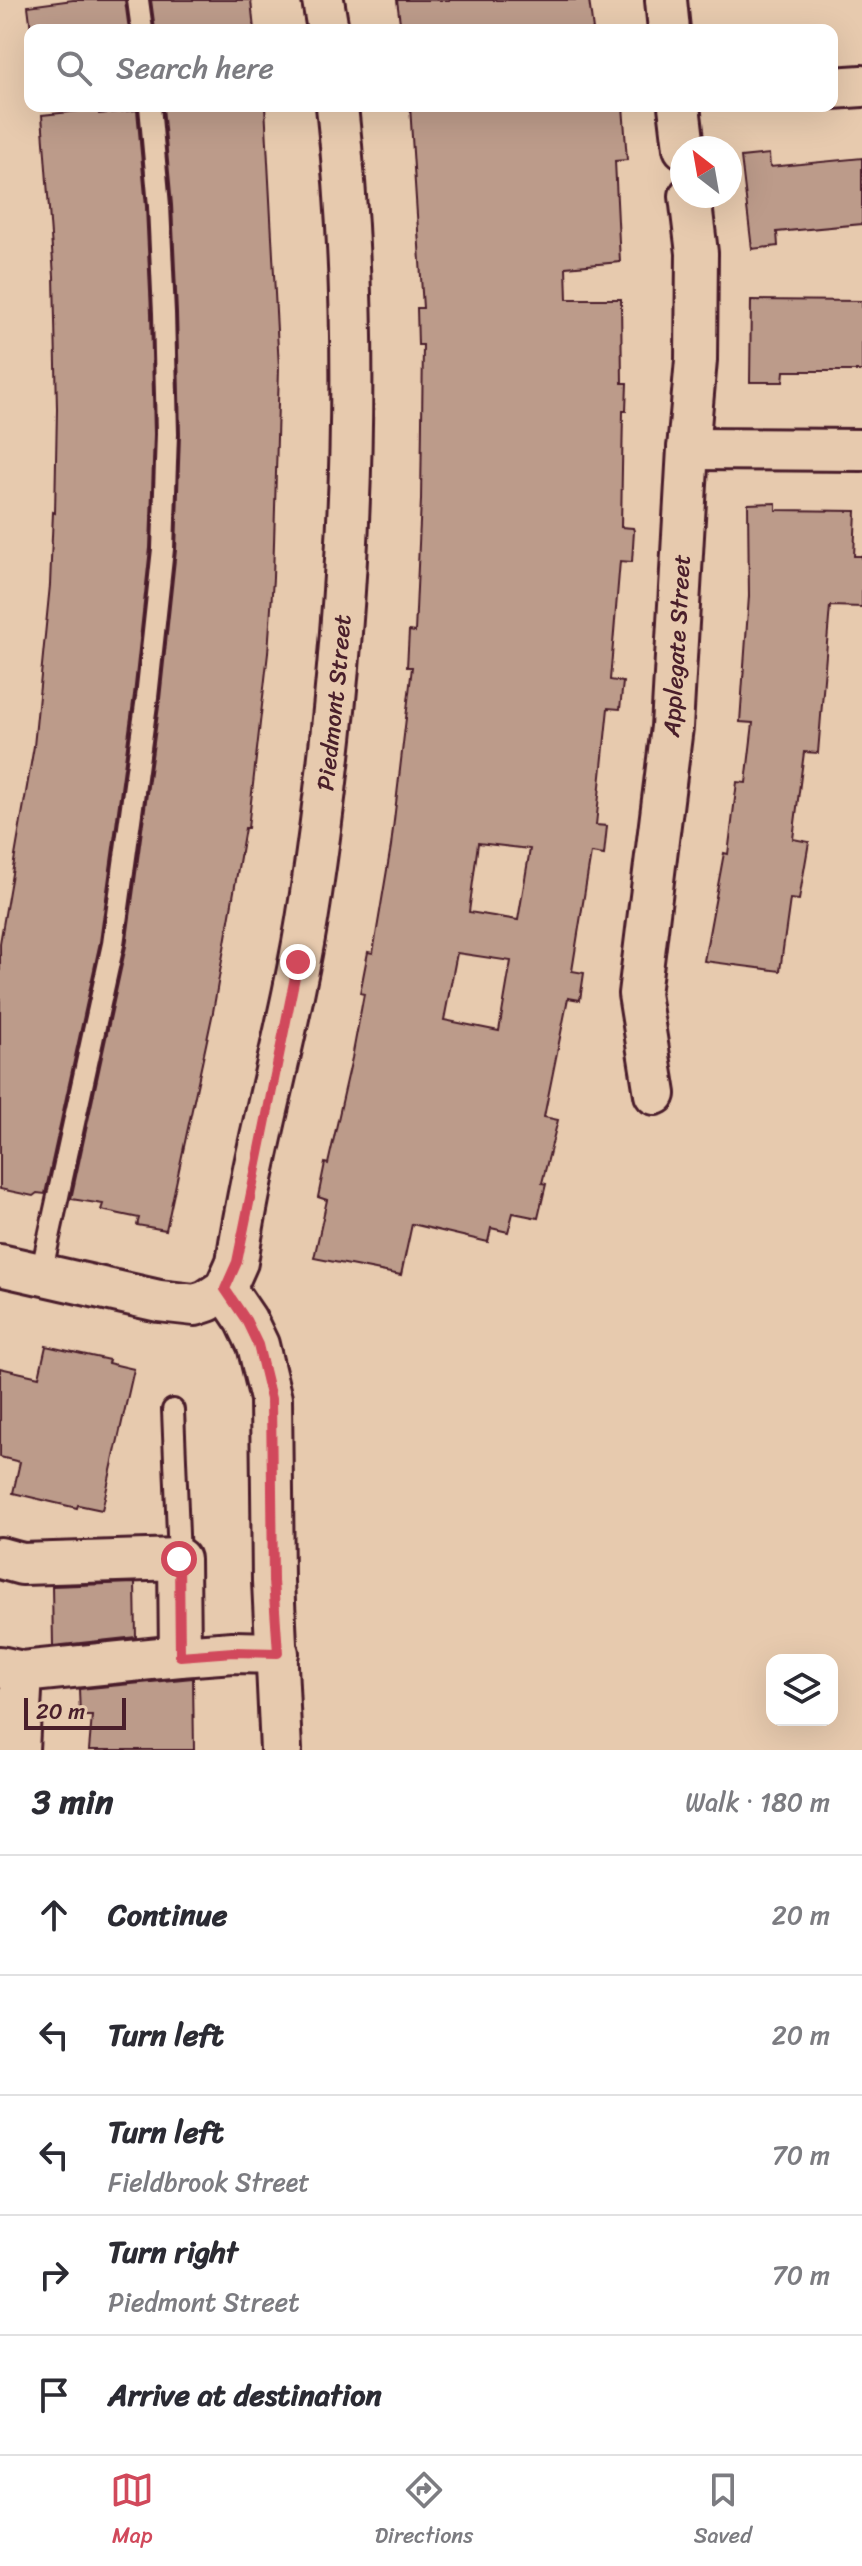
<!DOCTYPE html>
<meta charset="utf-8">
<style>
body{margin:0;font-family:Sriracha,sans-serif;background:#f7f7f7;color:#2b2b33}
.controls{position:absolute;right:24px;bottom:24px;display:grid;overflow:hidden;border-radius:16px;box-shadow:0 8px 32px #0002}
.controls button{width:72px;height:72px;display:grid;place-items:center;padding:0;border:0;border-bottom:2px solid #e1e1e2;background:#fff;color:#2b2b33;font:40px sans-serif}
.compass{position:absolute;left:670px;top:136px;width:72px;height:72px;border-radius:50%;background:#fff;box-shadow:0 8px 32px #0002;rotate:329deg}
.scale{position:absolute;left:24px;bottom:20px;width:102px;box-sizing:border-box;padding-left:8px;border:4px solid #4a1f2b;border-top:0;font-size:22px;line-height:28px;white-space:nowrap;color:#4a1f2b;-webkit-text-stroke:6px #e7caae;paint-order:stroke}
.stop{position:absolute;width:24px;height:24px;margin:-18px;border:6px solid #d1495b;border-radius:50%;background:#fff}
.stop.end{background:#d1495b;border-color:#fff;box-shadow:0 2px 8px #0008}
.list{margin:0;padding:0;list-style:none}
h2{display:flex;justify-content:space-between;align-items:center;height:104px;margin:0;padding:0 32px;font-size:34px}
h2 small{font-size:26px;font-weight:400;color:#7c7c81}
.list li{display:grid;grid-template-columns:52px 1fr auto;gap:24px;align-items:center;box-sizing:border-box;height:120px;padding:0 32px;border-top:2px solid #e1e1e2}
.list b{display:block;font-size:30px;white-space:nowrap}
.list p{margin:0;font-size:26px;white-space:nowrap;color:#7c7c81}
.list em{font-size:26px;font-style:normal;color:#7c7c81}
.icon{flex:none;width:44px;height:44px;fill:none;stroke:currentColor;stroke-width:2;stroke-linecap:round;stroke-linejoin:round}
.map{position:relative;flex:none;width:862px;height:1750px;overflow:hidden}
.search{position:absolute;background:#fff;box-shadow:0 8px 32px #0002;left:24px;right:24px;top:24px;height:88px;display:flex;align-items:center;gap:20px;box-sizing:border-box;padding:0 28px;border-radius:16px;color:#7c7c81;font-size:30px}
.sheet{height:704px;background:#fff}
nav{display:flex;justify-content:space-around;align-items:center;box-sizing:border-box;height:112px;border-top:2px solid #e1e1e2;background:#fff;font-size:22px;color:#7c7c81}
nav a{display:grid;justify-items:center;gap:4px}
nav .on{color:#d1495b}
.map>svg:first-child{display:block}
.building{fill:#bc9b8a;stroke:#4a1f2b;stroke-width:2;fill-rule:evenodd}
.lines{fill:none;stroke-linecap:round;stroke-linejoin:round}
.service-casing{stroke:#4a1f2b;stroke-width:26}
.minor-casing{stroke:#4a1f2b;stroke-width:46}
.service{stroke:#e7caae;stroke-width:20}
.minor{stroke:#e7caae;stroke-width:40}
.route{stroke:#d1495b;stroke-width:10}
.labels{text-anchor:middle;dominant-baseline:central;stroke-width:8;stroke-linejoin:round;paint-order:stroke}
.street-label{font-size:24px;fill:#4a1f2b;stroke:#e7caae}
</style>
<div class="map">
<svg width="862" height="1750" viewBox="0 0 862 1750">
<rect width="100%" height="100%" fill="#e7caae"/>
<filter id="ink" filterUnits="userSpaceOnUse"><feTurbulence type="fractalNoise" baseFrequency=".0125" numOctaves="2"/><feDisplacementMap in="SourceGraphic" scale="16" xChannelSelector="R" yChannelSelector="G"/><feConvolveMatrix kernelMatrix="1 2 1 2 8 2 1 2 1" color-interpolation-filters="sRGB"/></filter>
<g filter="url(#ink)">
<!-- building -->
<g class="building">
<path d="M73,0H125L129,30H31L28,6Z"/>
<path d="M151,0H251L254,30H155Z"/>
<path d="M397,0H589L593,30H401Z"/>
<path d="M265,106L279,368L273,578L268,653L248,828H245L213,1012L166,1230L137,1225L139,1218L101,1210L103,1204L71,1199L126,946L160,699L176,550L180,434L177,313L172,205L163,107Z"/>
<path d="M410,106H623L627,160L615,161L620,262L566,267L567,299H621L622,383H627L626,411H623L621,527L633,528L634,531L632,562L620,561L610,680L623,682L620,709L608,708L596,825L607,826L604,855L591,853L572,971L584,973L580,1000L568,998L544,1117L558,1120L542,1183L546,1184L538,1218L513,1213L508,1232L491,1228L488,1242L412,1224L401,1275L314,1258L327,1200L318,1197L325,1163L328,1164L352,1058L364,994L360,993L368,952L373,953L391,846L412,667H407L409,631L415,632L421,500L423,345H418L417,308H423ZM478,843L530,849L518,920L469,912ZM457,953L511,961L499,1031L444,1020Z"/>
<path d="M98,109L99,114L137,110L146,207L151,313L154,434L150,548L134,695L100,942L45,1194L37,1193L33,1196L0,1189V943L34,746L50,585L53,512L55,513L57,409L54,276L42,115Z"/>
<path d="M769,154L770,167L862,158V224L777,232L778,246L752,249L741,157Z"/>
<path d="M751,300L862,301V371H784L783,382H750Z"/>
<path d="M776,503V510L856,511L854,556H862V607L830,606L818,753L804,752L793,839L809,842L799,900L790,899L780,971L704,961L724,853L728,854L737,782L746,783L753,723L740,722L749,596L748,504Z"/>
<path d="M46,1346L109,1360L108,1363L134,1369L102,1510L78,1505L77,1508L13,1493L20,1462L0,1457V1368L39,1377Z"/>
<path d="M135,1583L136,1637L53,1646L52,1586Z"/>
<path d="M193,1678L194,1750H89L92,1716H80L79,1689Z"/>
</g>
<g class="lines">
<!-- service casing -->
<g class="service-casing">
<g id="service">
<path d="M138,0L142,30"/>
<path d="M41,1274L113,944L147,697L163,549L167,434L164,313L159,206L150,106"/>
<path d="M173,1410L179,1559"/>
</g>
</g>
<!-- minor casing -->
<g class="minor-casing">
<g id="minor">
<path d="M323,0L328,30"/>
<path d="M666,0L669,30"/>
<path d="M832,88L862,86"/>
<path d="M679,106L684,148"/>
<path d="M688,449L862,450"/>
<path id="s1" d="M655,1094L639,994L672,727L688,449L696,360L697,253L690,196"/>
<path d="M0,1265L159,1301L195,1305L207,1301L225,1289"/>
<path id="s2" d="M225,1289L237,1262C255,1141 292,1023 310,901C349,639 366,370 337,106"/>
<path d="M225,1289L246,1320L258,1345L271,1399L273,1581L281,1750"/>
<path d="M0,1558L22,1564L179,1559L180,1656L233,1652L278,1653"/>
<path d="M0,1667L22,1672L180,1656"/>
<path d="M18,1750L22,1672"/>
</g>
</g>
<!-- service -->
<use href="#service" class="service"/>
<!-- minor -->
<use href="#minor" class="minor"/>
</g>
</g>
<g class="lines" filter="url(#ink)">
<!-- route -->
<path class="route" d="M179,1559L180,1656L233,1652L278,1653L273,1581L271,1399L258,1345L246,1320L225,1289L237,1262L298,962"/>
</g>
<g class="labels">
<!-- street labels -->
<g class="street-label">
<text stroke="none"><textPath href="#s1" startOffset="452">Applegate Street</textPath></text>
<text stroke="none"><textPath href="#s2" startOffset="598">Piedmont Street</textPath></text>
</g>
</g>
</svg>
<div class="controls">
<button><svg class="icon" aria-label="layers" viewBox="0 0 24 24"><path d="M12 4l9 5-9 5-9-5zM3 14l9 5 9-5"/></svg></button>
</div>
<svg class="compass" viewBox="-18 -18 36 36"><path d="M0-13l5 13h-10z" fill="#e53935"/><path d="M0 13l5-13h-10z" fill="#7c7c81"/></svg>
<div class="scale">20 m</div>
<div class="stop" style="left:179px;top:1559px"></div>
<div class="stop end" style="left:298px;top:962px"></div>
<div class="search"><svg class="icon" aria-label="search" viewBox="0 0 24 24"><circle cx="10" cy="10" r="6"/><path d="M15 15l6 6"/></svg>Search here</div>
</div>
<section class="sheet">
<h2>3 min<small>Walk · 180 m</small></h2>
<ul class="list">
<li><svg class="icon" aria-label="ahead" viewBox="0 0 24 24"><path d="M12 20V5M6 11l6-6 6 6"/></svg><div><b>Continue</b></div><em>20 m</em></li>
<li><svg class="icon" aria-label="left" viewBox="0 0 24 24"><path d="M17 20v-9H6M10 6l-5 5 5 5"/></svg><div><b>Turn left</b></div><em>20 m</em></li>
<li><svg class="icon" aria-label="left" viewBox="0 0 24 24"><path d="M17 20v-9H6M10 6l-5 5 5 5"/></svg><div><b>Turn left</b><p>Fieldbrook Street</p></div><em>70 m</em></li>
<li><svg class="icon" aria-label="right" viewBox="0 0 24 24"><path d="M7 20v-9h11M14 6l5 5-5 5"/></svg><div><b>Turn right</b><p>Piedmont Street</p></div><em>70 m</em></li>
<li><svg class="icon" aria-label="arrive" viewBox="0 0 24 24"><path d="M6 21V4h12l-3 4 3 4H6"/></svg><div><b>Arrive at destination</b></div></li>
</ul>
</section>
<nav>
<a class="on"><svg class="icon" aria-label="map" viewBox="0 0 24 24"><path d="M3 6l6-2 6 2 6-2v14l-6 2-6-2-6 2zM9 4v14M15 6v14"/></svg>Map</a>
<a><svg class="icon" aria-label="directions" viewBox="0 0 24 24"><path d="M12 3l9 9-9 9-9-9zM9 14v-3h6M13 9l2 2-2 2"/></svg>Directions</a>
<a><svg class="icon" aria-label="saved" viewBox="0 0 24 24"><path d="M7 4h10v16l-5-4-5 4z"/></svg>Saved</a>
</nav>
